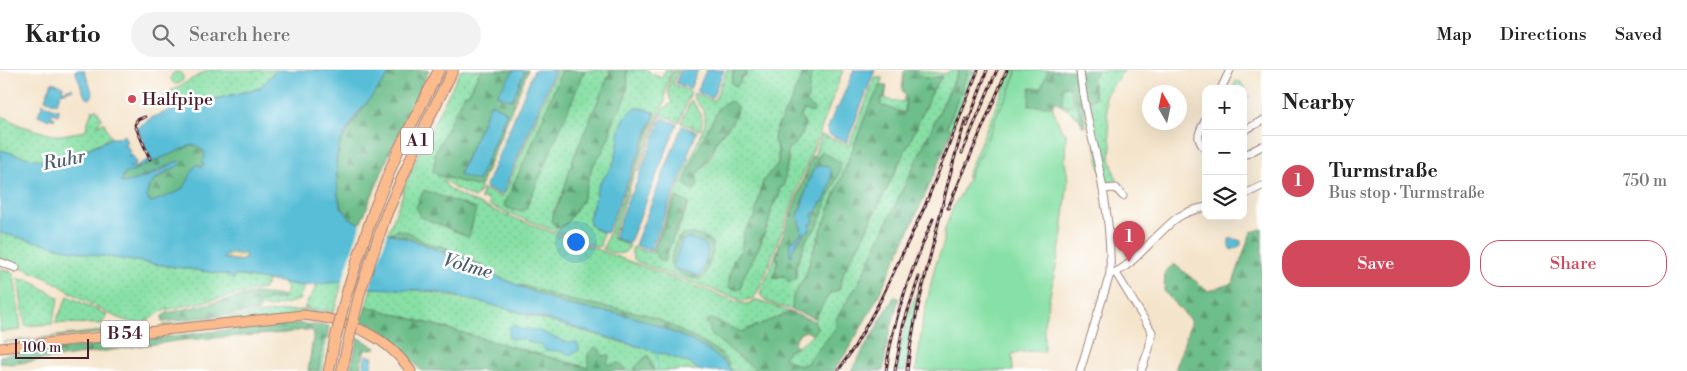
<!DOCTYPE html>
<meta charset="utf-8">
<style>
body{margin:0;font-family:"Libre Bodoni",serif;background:#f2f2f2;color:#222}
.controls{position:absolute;right:15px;top:15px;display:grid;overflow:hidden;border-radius:10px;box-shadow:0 5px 20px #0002}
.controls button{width:45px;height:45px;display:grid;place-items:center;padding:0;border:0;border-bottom:1px solid #e0e0e0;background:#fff;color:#222;font:25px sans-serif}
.compass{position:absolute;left:1142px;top:15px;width:45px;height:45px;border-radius:50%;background:#fff;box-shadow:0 5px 20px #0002;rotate:351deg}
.scale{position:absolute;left:15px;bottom:12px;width:74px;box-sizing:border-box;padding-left:5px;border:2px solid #4a1f2b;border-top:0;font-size:14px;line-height:18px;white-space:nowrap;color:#4a1f2b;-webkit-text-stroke:4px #fff;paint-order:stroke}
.you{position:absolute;left:575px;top:171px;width:18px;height:18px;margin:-12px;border:4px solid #fff;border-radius:50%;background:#1a73e8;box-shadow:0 0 0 8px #1a73e833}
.badge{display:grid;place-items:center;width:32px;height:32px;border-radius:50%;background:#d1495b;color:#fff;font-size:16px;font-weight:700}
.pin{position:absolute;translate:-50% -41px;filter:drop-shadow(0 1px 2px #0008)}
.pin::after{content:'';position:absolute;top:26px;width:18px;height:15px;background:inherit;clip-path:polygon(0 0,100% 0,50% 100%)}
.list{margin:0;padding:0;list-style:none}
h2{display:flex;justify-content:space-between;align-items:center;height:65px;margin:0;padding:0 20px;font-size:21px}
h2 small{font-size:16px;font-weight:400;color:#767676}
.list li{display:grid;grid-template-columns:32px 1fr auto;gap:15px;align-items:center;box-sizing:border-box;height:90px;padding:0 20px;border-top:1px solid #e0e0e0}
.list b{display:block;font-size:19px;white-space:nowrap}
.list p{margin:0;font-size:16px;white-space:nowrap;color:#767676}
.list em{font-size:16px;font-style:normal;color:#767676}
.actions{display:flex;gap:10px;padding:15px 20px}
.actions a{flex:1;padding:11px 0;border:1px solid #d1495b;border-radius:20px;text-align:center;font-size:18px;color:#d1495b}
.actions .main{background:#d1495b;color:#fff}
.icon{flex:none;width:28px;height:28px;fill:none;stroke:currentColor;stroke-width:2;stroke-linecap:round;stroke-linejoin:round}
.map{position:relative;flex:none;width:1262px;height:301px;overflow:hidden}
header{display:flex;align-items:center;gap:30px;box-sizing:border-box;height:70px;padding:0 25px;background:#fff;border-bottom:1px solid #e0e0e0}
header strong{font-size:24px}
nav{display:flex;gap:28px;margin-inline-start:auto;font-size:18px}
.search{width:350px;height:45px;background:#f2f2f2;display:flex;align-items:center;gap:12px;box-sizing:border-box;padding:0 18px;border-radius:28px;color:#767676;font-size:19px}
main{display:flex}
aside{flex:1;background:#fff}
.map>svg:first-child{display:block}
.grass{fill:url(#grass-dots);stroke:#688068;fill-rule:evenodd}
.forest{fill:url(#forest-firs);stroke:#5c6e5a;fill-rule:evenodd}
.sand{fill:url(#sand-dots);stroke:#9c7c64}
.garden{fill:#87e0a5;stroke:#688068}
.water{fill:#59bed7;stroke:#526e81;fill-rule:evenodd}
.pier{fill:#f4e4cb}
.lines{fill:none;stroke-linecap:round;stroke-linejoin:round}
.stream{stroke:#59bed7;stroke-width:1}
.minor-casing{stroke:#9f827b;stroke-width:9}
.major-casing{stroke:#9f827b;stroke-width:11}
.highway-casing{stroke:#9f827b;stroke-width:12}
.minor{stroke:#fff;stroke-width:7}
.major{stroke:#fbbb8d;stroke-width:9}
.highway{stroke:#fbbb8d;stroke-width:10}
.rail-casing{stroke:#4a1f2b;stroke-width:3}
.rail{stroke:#fff;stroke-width:1;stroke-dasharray:4;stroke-linecap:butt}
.highway-bridge-casing{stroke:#9f827b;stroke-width:12;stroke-linecap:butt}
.highway-bridge{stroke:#fbbb8d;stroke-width:10}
.poi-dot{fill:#d1495b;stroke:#fff;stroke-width:2}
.labels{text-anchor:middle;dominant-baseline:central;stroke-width:5;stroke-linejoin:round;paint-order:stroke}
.shield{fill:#fff;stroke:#80626b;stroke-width:1}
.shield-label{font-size:16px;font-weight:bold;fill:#4a1f2b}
.poi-label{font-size:18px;fill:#4a1f2b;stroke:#fff;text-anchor:start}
.water-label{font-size:19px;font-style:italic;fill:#505f70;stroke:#fff}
</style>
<header>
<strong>Kartio</strong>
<div class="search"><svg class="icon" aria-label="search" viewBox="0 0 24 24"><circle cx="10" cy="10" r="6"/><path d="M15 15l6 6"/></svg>Search here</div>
<nav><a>Map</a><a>Directions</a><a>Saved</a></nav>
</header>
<main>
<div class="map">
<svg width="1262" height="301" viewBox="0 0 1262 301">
<defs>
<pattern id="grass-dots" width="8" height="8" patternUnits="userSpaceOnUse" patternTransform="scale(1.25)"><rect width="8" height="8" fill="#87e0a5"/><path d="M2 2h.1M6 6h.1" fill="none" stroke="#76c08e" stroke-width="1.8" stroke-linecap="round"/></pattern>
<pattern id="forest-firs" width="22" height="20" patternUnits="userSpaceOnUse" patternTransform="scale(1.25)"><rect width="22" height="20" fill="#6dbe8a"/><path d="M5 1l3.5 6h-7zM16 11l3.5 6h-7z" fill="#5c9a71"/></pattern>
<pattern id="sand-dots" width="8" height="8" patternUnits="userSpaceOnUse" patternTransform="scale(1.25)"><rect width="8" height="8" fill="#eeda9e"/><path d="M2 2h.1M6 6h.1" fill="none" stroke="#cebb88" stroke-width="1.8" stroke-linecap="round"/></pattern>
</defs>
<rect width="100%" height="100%" fill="#fff"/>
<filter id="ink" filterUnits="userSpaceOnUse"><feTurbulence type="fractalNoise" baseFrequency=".02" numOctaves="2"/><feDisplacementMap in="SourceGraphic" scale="10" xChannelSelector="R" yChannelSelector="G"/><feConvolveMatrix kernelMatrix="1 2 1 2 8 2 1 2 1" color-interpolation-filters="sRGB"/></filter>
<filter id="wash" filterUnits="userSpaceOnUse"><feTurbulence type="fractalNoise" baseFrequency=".0096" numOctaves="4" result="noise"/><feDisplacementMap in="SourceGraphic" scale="20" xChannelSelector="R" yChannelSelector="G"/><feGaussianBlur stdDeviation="1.12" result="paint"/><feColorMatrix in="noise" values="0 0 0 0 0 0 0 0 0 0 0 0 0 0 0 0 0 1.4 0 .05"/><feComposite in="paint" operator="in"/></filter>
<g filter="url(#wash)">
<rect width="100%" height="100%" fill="#f4e4cb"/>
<!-- grass -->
<g class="grass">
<path d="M208,0H276L260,18L174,39L162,26Z"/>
<path d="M461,0H483L479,3L436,87L433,100L437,105L475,116L481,114L478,125L474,128L454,118L445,110H443C450,125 471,129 485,137L737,232L746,234L758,230L790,242L741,262L711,249L706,253L757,301H732L728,296L729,293L718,281L666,253L645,244L568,230L525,216H519L490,203V201L460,184L441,176H436L424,172L408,162L397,160L391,163H388L403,124L402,123L422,75Z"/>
<path d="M557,0H562L535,68L505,133L564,48L585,0H611L572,92L563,124L553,142L582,131L592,97L602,82L609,67L613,50L624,32L628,15L627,0H648L651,4L662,8L665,0H672L666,16L665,32L658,45L633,107L612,168L630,176C623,188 613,183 603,179L656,43L642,38L634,39C616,54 622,74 614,93C607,110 597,126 590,142L596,160L603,162L600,176L597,177L490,136L488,135L490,132L485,128L481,130L482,119L503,127Z"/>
<path d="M674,0H678L673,14L691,22L679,52L671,49V46L669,48L661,45L638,102L660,45L664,38L672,33C665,19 669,13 674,0Z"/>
<path d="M727,0H734L732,12L746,5L747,0H805L795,21L793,28L776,59L774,69L778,81V95C762,109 763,110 759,129C757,136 755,142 756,149L752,150L744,162L741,180L733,191L729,211L730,218L742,210L758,179L769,152L772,137L779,127V119L784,116L785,98L789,91L787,80L804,40L811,6L815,0H843L819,65L800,111L791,138L760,217L754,228L743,231L637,192C632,188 631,183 633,177L651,183L705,54V50L703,40L693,27L694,23L714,31ZM737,36C736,53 724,60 715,73C714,91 696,104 684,114L697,80L700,77L701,72L719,38ZM677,128L689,133L676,164L672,169L664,192Z"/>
<path d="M914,0L944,4L952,0H959L861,208L835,251L837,255C829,270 816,280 806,294L800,296L783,288L788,281L796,278L816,262L817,257L814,251L815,248L830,222L839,220L844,201L862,169L912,67L933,20L942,7C928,8 925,11 914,0Z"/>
<path d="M969,0H974L952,60L947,57Z"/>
<path d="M1011,0H1017L1009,23L998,42L980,87L977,89L968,108L966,107Z"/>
<path d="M1098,0H1124L1105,26L1111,75L1110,88L1118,115L1104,117L1086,30L1095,28L1092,8Z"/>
<path d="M875,8H882L881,15L869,37L846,96L812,184L806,205L793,226L792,240C782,236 765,234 760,224L776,184L779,206L796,208V196L807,168L817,157L840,100L832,87L820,82V86L817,88L814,87L821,65L826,66L825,70L827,67L849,75Z"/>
<path d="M1236,11L1241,12L1249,27H1243V19H1232Z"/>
<path d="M885,16H887L885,29L903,32L904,27H906L905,44L880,35L881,28L884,27Z"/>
<path d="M1069,16H1073L1083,57L1078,47L1062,36L1074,34Z"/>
<path d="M691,30C699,40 705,47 700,60L692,58L693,54L691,57L681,53Z"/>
<path d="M97,39L102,49L97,55L104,53L111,68C92,76 64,91 43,90C28,89 14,83 0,80V46L7,48L19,55L52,65H61L85,61L92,40Z"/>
<path d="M0,163L88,184L229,205L233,207L235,205L267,210L266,216H263L264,219L260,220L259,218L258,220L165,240C156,243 149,253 138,253C115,252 75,224 54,212C37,203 18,196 0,190Z"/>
<path d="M926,197L910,264L906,301H896L905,253Z"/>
<path d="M18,208L23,210L28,209L59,228L52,254L25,256Z"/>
<path d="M332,212L342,213L334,241L304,238L318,214Z"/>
<path d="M283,213L304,216L299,230L269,238L263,236L260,238L259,241L255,242C259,229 271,229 283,229L287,220Z"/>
<path d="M371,218L420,220L486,233L660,283L689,293L700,300L654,301L648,285L635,297V301H626L622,296L607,294L589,298L366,236Z"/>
<path d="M68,226L107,245L102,254L55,253Z"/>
<path d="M307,240L333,243V246L164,257L163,255L282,241Z"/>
<path d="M148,256L147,259L3,272Z"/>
<path d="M327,268L322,301H318L323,270Z"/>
</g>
<!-- forest -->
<g class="forest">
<path d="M393,0H429L389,85L360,154C345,147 338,134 337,117C336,105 335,91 338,79C340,71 345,66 349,59C362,38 377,19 393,0Z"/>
<path d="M483,0H514L497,25L512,30L525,0H528L481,114L475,116L437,105L433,100L436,87L434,85L463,25L469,23L479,3ZM491,33L507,42L478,111L459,104Z"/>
<path d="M562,0H585L526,139C518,143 512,140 504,136L505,133L535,68Z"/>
<path d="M611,0H627L628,15L624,32L613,50L609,67L602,82L592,97L582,131L566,154L560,158L556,157L551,150L563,124L572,92Z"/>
<path d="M734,0H747L746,5L741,7L740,13L736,16L731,13Z"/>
<path d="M805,0H815L811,6L807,33L815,40L812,43L804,40L800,47L806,55L801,66L795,74L787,80C789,92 785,103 784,116L779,119V127L772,137L769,152L758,179L742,210L741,219L738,220L730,218L729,212L733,191L741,180L744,162L752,150L755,149C755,141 757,136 759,129C763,110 762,109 778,95V81L774,69L776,59L793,28L795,21Z"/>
<path d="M906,0H914C925,11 928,9 942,6L933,20L912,67L862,169L844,201L839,220L830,223L815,248L792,240L793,226L806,205L812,184L869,37L880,16L886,15L884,28H881L880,35L905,43L906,27L902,20L904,2Z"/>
<path d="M959,0H969L947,57L952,60C943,85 932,110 921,134C895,192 870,249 834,301H757L710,264V257L706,251L711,249L741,262L790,242L814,251L817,257L816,262L812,264L806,261L799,264L794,272L796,278L788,281L784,288L800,296L806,294C816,280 829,270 837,255L835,251L861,208Z"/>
<path d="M1048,0H1098L1092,8L1095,29L1083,31L1086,56L1083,57L1072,16L1063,17L1062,36L1055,31L1052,36L1029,37L1030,18H1041Z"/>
<path d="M731,31L737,36C736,56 723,57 716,72C710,84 706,95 696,105L698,113L694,121L684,114L697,80L700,77L701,72L719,38L722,35Z"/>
<path d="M192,75C205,75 208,87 202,97L198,94C191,101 190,112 182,118C176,124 160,129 152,132L148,130C142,109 171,106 178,91L137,110L122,113L121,111L124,104Z"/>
<path d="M821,81L840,92V100L817,157L807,168L796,196V208L789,213L784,206H780L778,209L773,208L778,191L776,184L812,86L818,89ZM813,99L831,111L824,131L821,132L812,144L809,155L801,168L792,179L790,185V173L802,163C802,156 798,153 798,147Z"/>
<path d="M424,120L476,139L469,167L421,147L416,137Z"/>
<path d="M676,128L689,132C680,152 671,171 664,192L658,189L653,181Z"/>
<path d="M1262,159V301H1175L1191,251L1164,221L1165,202L1174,194L1208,221L1233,213L1251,162Z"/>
<path d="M397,160L408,162L424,172L436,176H441L460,184L490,201V203L423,174L391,163Z"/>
<path d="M691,164C695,165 703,166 707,168C720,175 707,198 704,207L700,209L692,208L680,204L672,197L670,192L678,168L682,165Z"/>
<path d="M519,216H525L568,230L645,244L666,253L718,281L729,293L728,296L711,282L688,269L666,259L630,246L566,235Z"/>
<path d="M257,223L284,226L283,229C271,229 259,229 255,242L162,252V246L167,243Z"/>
<path d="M894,227L899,228L888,269L883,301H851Z"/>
<path d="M366,236L588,298C589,287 584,283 596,277L600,280L601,286L610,285L607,294L614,295L618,292L626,301H421L400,276L385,262L362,251Z"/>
<path d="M290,253L329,256L327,268L323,270L318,301H308L314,261L302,260L285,263L183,270L13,294L0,293V286L12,284Z"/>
<path d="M358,267L376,278L365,280L359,301H350Z"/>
<path d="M648,285L654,301H635V297Z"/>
</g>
<!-- sand -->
<path class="sand" d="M245,183L247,188L240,191L223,188L230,184Z"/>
<!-- garden -->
<g class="garden">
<path d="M1017,0H1048L1041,18H1030L1029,36H1052L1062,62L1066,63L1065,92L1068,109L1061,172L1044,254V282L1030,281L1012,284L1013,301H916L923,250L935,196L944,172V162L954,134L960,126L977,89L980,87L998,42L1009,23Z"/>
<circle cx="177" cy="8" r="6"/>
<path d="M1069,16L1074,34L1062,36L1063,17Z"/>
<path d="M0,198L14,203L21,260L0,262Z"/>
</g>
<!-- water -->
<g class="water">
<path d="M75,0H84L93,24L90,29L85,27Z"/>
<path d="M276,0H393L356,46L341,70L338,78L336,92L338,126L341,137L350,148L358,153L423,174L519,216L566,235L630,246L648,252L688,269L711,282L723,291L732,301H701L689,293L660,283L656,284L651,280L521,242L443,223L420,220L371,218L338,212L304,216L235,205L233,210L229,205L88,184L0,163V80C14,83 28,89 43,90C62,91 94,77 111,68H117L124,65L127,73L124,74V76L128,77L131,84L128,87L133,86L136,93L129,97H134L152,88H150L137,58L151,48L171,40L260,18ZM192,75H196L204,81L205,88L202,92L204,94L202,97L198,94C190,100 190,111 183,118C176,123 160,129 152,132L148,130C142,111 168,102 181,94L180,91C173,92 171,95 165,98C153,105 135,111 122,113L121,111L124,104ZM236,183L239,185L244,183L246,188L240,191L223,188L230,184Z"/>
<path d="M514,0H525L512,30L497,25Z"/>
<path d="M534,0H555L502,125L485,118Z"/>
<path d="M680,0H698L690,19L676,13Z"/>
<path d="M706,0H724L712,28L697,22Z"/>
<path d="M854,0H875L847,72L830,65L827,60L836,38H838Z"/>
<path d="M52,12L63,16L62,21L72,18L73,19L61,23L56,34L45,29Z"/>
<path d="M43,33L54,39L59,40L58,45L52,43L51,46L55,48L54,50L50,48L49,50L38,45Z"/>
<path d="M491,33L507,42L478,111L459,105Z"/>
<path d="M637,38L645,39L655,43L607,163C584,157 588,151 594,133C596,127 596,120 599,114C604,106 611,101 614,92C621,74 615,46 637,38Z"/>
<path d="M662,48L677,54L629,174L614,168L630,124H632Z"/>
<path d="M682,56L697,62L687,86L689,87L650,181L635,175Z"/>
<path d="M820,95C840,94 828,121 824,132H821L818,140L812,144L814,152L809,155L811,160C802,162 792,176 792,186L790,185V173L802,163C802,156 798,153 798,147L813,99Z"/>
<path d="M687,168C702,172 711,172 705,191C704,196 703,201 699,206L674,198L673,196L682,171Z"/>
<path d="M1229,169C1234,169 1236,169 1241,171V175L1232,180L1229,178Z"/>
<path d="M514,254L520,259L537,260L561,270L569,273L576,272L579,276V280L572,285L559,281L545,280L539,274L532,273L523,269H511L509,268C508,263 509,256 514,254Z"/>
<path d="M366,285L373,287L370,301H362Z"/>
</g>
<!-- pier -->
<path class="pier" d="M361,152L389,160L369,220L341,215Z"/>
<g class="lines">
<!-- stream -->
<g class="stream">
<path d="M128,103L138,106L164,94L163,88"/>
<path d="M656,284L659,301"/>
</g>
</g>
</g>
<g filter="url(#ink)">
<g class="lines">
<!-- minor casing -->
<g class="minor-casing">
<g id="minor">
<path d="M1080,0C1083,41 1097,80 1103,120C1108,147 1111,177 1110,204L1080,301"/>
<path d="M1221,19L1230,0"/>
<path d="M1206,49C1199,63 1194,67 1206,80"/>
<path d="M1243,61L1262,51"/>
<path d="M1243,86L1262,76"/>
<path d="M1103,119L1116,118L1123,126"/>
<path d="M1243,125L1262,116"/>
<path d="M0,192L16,198"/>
<path d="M1116,203L1152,262L1149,279L1141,301"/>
<path d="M1110,204C1130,201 1160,158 1180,146C1188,141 1197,139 1206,137"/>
</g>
</g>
<!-- major casing -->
<g class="major-casing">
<path id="major" d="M0,278L303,245C346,249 385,264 411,301"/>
</g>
<!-- highway casing -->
<g class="highway-casing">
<g id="highway">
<path d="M374,140L398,81L439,0"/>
<path d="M386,145L425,56L453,0"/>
<path d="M329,301L335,270"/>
<path d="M342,301L348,273"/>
</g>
</g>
<!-- minor -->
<use href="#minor" class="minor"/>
<!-- major -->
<use href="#major" class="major"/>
<!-- highway -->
<use href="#highway" class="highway"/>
<!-- rail casing -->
<g class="rail-casing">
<g id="rail">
<path d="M145,47L137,50L135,55L150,89"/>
<path d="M967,56L987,0"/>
<path d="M962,83L997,0"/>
<path d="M948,138L1007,0"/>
<path d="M838,301L855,276L879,233L925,136L978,0"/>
<path d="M886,301C893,247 912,199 933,149"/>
<path d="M895,301L903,256L919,207"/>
<path d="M907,301C912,255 924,211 935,167C944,128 953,88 966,49"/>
</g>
</g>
<!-- rail -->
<use href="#rail" class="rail"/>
<!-- highway-bridge casing -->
<g class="highway-bridge-casing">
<g id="highway-bridge">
<path d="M335,270L347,222L374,140"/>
<path d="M348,273L360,222L386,145"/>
</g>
</g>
<!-- highway-bridge -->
<use href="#highway-bridge" class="highway-bridge"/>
</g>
</g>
<!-- markers -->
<circle class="poi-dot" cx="132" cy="29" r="5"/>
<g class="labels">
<!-- shield labels -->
<g class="shield">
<rect x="401" y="57.5" width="32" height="27" rx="4"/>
<rect x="101" y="250.5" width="48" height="27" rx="4"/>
</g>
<g class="shield-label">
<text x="417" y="71">A 1</text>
<text x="125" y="264">B 54</text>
</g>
<!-- poi labels -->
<g class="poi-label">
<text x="142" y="29">Halfpipe</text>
</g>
<!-- water labels -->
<g class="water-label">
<text transform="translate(64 90) rotate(-11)">Ruhr</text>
<text transform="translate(468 196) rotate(15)">Volme</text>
</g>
</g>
</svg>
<div class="controls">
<button>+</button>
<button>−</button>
<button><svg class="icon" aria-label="layers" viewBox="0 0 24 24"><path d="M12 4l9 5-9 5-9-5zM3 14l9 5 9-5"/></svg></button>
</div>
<svg class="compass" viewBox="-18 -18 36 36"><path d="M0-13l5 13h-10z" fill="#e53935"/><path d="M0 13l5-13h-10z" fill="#767676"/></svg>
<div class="scale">100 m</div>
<div class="you"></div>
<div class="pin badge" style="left:1129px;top:192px">1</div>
</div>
<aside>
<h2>Nearby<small></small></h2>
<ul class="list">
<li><span class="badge">1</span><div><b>Turmstraße</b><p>Bus stop · Turmstraße</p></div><em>750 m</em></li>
</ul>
<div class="actions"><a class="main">Save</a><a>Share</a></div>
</aside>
</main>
